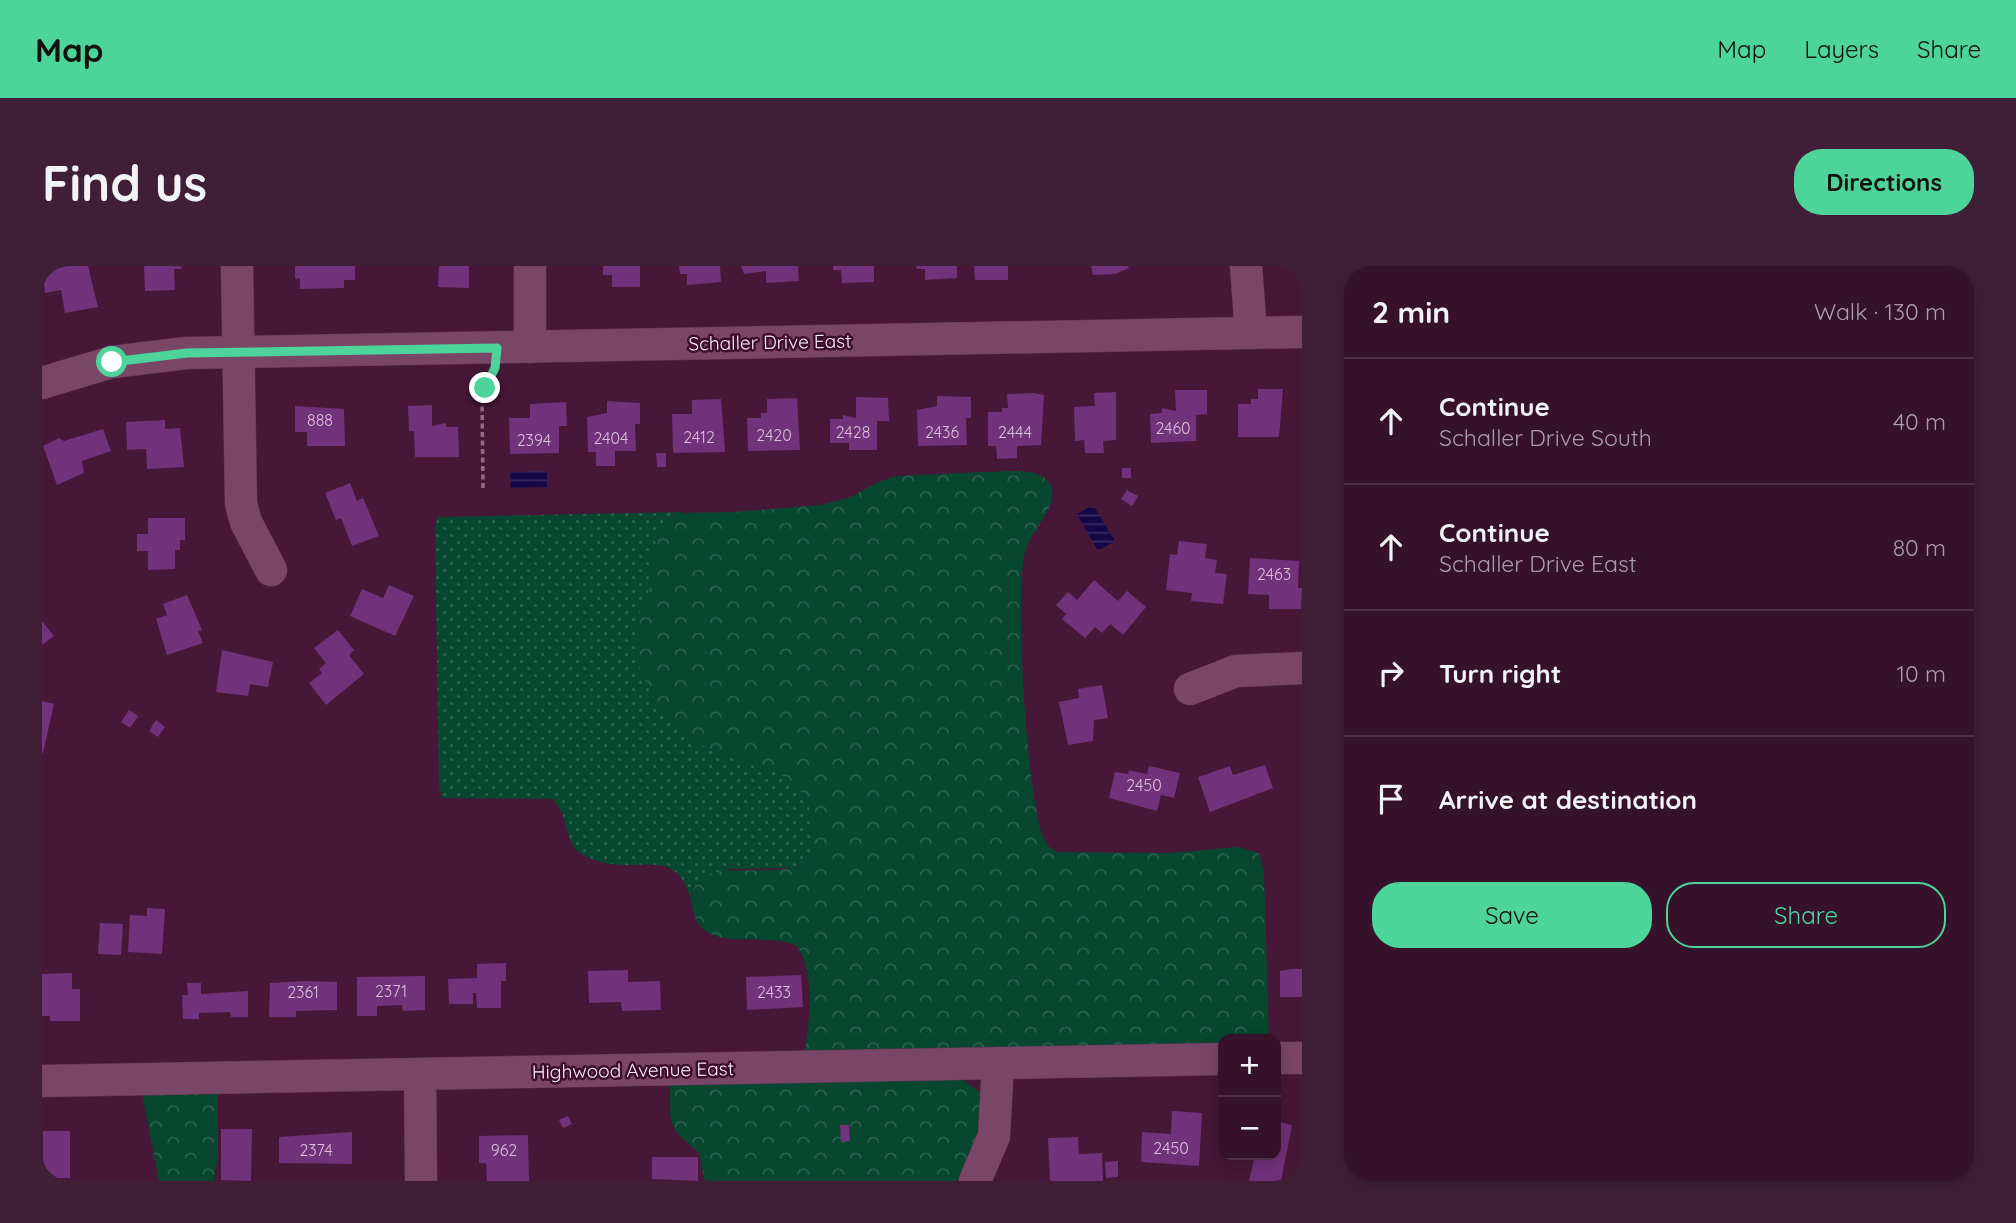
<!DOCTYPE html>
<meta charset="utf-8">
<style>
body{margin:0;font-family:Quicksand,sans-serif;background:#401f36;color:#f1f3f6}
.controls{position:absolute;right:21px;bottom:21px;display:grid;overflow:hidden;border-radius:14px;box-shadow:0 4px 18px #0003}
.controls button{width:63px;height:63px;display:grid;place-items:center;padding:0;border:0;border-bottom:2px solid #4f3147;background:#35112a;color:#f1f3f6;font:35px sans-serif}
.stop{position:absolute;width:21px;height:21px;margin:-16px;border:5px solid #4cd49b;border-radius:50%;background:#fff}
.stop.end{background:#4cd49b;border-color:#fff;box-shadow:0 2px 7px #0008}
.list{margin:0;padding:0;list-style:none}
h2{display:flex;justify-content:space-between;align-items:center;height:91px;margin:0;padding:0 28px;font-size:30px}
h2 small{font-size:23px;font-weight:400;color:#aa9da8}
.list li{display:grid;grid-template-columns:46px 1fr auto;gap:21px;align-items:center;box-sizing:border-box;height:126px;padding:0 28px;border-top:2px solid #4f3147}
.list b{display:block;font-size:26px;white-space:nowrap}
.list p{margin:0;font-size:23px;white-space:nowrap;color:#aa9da8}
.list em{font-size:23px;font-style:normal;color:#aa9da8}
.actions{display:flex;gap:14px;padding:21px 28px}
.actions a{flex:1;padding:16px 0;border:2px solid #4cd49b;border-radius:28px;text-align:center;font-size:24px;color:#4cd49b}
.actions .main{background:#4cd49b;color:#111}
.icon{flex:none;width:38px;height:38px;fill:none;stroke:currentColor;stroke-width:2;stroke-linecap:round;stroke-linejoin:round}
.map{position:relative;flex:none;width:1260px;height:915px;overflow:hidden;border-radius:28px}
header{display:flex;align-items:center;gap:42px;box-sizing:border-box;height:98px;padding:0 35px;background:#4cd49b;color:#111}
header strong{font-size:33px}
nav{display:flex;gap:38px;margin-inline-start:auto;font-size:24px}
.intro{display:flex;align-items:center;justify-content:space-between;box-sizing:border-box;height:168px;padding:0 42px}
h1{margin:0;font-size:49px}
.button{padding:18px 32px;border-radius:28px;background:#4cd49b;color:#111;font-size:24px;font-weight:700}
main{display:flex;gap:42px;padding:0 42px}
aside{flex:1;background:#35112a;border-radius:28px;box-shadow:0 4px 18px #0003}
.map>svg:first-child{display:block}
.grass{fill:url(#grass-dots)}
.forest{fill:url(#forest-crowns)}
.water{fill:url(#water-rules)}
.building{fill:#71317b}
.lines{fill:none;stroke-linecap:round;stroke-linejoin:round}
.minor-casing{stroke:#59354f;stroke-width:33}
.path{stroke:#916f86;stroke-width:3.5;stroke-dasharray:5 3.5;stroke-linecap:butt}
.minor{stroke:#7a4668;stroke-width:32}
.route{stroke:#4cd49b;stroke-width:9}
.labels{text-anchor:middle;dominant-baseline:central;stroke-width:5;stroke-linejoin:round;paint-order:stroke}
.number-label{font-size:16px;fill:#dac0d9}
.street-label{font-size:19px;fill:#fdf0f8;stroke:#3c0d2e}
</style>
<header>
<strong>Map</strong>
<nav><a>Map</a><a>Layers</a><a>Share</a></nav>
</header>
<div class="intro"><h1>Find us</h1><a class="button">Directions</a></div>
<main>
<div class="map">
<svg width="1260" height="915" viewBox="0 0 1260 915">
<defs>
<pattern id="grass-dots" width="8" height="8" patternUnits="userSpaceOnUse" patternTransform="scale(1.75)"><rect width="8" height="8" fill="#07462f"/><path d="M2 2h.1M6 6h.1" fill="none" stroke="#2c614e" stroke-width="1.8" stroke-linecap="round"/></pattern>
<pattern id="forest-crowns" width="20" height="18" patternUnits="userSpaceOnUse" patternTransform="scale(1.75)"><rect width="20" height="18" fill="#07462f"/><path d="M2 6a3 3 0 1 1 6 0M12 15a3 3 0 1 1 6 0" fill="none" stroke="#2c614e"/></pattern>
<pattern id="water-rules" width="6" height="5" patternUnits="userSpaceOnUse" patternTransform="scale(1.75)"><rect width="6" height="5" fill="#150746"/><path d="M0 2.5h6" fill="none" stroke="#382b61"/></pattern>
</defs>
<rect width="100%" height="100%" fill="#471738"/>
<!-- grass -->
<path class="grass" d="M643,246L630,250L952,589L1181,773L777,524L760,525C773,544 779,574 767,595L750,602L686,603L649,629L651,645C639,568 590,617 541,589C520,576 528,547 510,533L400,532L397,520L393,260L396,251Z"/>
<!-- forest -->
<g class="forest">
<path d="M965,205C981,205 1006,204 1010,224C1014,243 988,266 983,286C972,330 985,529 1001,571C1004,578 1008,582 1015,586L1127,587L1196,581L1217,587L1222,605L1227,773H1181V778L763,786C767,752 774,712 756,681C726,662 659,692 651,643C649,631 650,623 657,612C685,594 755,617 770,589C782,489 704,508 642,470C627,461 618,443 610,428C599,410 592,388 593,367C594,349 606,334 609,316C614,290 607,260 637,247L691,246L778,239L809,231L836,216L855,210Z"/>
<path d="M919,813L938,826C944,860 931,886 916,915H663L657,887C624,857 629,864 628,818Z"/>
<path d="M176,825V889L172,915H117L100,827Z"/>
</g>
<!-- water -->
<g class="water">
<path d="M505,205V221L469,222L468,206Z"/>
<path d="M1051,239L1073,275L1056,285L1035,248Z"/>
</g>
<!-- building -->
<g class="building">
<path d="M0,0H46L56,41L23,47L19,24L3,27Z"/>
<path d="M102,0H139L140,3H132L133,24L103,25Z"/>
<path d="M253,0H313V14H302V22L258,23V12L253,13Z"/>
<path d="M397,0H427V22L396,21Z"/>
<path d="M561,0H598V21H570V9H561Z"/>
<path d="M637,0H678L679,16L645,19V8H638Z"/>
<path d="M699,0H756L757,15L724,17V5L702,8Z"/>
<path d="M791,0H832V16L800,17L799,4H791Z"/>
<path d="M874,0H915V12L883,14V3H875Z"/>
<path d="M932,0H966V14H933Z"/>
<path d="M1049,0H1086L1087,2L1073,8L1051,9Z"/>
<path d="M1216,123H1241L1237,171H1196V138H1209V133H1216Z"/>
<path d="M1133,124H1165V148L1154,149V175L1109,177L1108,148L1120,147V142L1134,145Z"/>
<path d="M1074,126V174L1061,175L1062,187H1043L1042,174L1033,175L1032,141L1053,140L1052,127Z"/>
<path d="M992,127L1002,129L999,179L975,180V192L955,193L954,180H946V146H960V142H966L965,128Z"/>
<path d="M895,130L929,131V152H924L925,179L876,180L875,144L895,140Z"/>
<path d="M814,131L846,132L847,155H835V184H807V177H788V153H801V149L814,152Z"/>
<path d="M755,132L758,184L706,185L705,152H719V147H725V133Z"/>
<path d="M679,133L683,186L631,187L630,148H650V134Z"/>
<path d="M565,135L598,137V158H593L594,185H573V200H554V186H546L545,151L565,147Z"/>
<path d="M524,136L525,160H517V187L468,188L467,152H488V138Z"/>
<path d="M390,139V160L404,157V161H416L417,191H373L372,165H367L366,140Z"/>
<path d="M253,140L302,143L303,180H265V166H253Z"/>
<path d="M123,154V163L138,162L142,201L105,203L104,183L85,184L84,156Z"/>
<path d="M61,163L69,185L40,195L42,207L15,219L1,180L17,172L22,175Z"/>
<path d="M614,187H624V201H615Z"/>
<rect x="1080" y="202" width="9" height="10"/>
<path d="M308,217L315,235L321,232L337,270L310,280L299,252L294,254L283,227Z"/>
<path d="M1085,224L1096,230L1090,240L1079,233Z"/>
<path d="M106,252H143V274H138V284H133V303L106,304V285H95V268H106Z"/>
<path d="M1137,275L1165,278L1163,292L1175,294L1173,307L1185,308L1181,338L1149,335L1150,327L1124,324L1128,288L1135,289Z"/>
<path d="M1208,292L1257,295L1256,322H1260L1259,343H1227V329L1206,328Z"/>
<path d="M1052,314L1076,335L1085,325L1104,341L1081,369L1068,358L1060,367L1053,361L1043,372L1020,353L1024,348L1014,339L1026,326L1035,334Z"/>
<path d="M347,319L372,330L353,370L308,350L320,323L341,332Z"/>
<path d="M145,329L160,364L156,365L161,377L125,389L114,353L125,349L121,338Z"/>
<path d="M0,355L12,370L0,379Z"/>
<path d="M296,364L312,384L307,389L322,408L284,439L267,417L280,407L277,403L284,397L272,382Z"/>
<path d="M180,384L231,396L226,421L208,418L206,430L174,426Z"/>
<path d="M1060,419L1066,452L1052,454L1051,475L1026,479L1017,436L1037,432L1036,423Z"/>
<path d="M0,435L12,438L1,487H0Z"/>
<path d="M87,444L96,450L88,462L79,456Z"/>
<path d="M114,454L123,461L116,471L107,465Z"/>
<path d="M1223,499L1231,522L1168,546L1156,511L1188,500L1191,509Z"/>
<path d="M1107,500L1138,507L1132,532L1119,529L1115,545L1067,532L1073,506L1086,508L1087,504L1105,508Z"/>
<path d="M105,642L123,643L120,688L86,686L88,649L105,650Z"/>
<path d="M58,657L81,658L79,689L56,688Z"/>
<path d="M464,697V715H459V742H435L434,727H431V738H407L406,713L435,712V698Z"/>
<path d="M1249,703H1260V731H1238V705Z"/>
<path d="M586,704V716L618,715L619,744L580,745L579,736L547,737L546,705Z"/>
<path d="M30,707V723H38V755H8V750H0V708Z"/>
<path d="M759,709L761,741L705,744L704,711Z"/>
<path d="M383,710V744L361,745L360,739L335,740V750H315V711Z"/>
<path d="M263,715L295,716V744L254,745V751H227L228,717Z"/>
<path d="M145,717H159V728L206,725V751H189L188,746L157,747V753H141L140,729H146Z"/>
<path d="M1130,845L1160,847L1157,900L1099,896L1100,866L1129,868Z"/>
<path d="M526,850L530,858L521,862L517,854Z"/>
<path d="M1234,855L1250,859L1239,915H1207L1213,889H1234Z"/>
<path d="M798,859H807L808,875L799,876Z"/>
<path d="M179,863H210L209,915L179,914Z"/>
<rect x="1" y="865" width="27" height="47"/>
<path d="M310,866V898L237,897V871Z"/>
<path d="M486,869L487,915H445L444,897H437V870Z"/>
<path d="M1036,871L1037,888L1060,887L1061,915H1008L1006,872Z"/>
<path d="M610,891H656V915L610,913Z"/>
<path d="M1076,895V911L1064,912L1063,896Z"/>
</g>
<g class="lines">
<!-- minor casing -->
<g class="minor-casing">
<g id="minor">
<path d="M195,0L199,238L204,256L229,304"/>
<path d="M1204,0L1209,67"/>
<path d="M488,81V0"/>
<path d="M0,117L70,96L145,87L1260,66"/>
<path d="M1148,423L1194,405L1260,402"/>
<path d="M1234,792H1260"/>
<path d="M378,808L379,915"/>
<path d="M0,815L1181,793"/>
<path d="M933,915L952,870L956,797"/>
</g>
</g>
<!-- path -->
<path class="path" d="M441,222L440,132L451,108"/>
<!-- minor -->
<use href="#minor" class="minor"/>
</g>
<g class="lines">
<!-- route -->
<path class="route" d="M70,96L145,87L455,82L453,102L443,122"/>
</g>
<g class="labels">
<!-- number labels -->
<g class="number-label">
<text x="278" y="154">888</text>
<text x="1131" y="162">2460</text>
<text x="811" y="166">2428</text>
<text x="900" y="166">2436</text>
<text x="973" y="166">2444</text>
<text x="732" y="169">2420</text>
<text x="657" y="171">2412</text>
<text x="569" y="172">2404</text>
<text x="492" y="174">2394</text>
<text x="1232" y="308">2463</text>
<text x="1102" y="519">2450</text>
<text x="349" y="725">2371</text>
<text x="261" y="726">2361</text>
<text x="732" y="726">2433</text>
<text x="1129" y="882">2450</text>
<text x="274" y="884">2374</text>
<text x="462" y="884">962</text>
</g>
<!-- street labels -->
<g class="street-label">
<text transform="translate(728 76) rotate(-1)">Schaller Drive East</text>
<text transform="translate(591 804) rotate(-1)">Highwood Avenue East</text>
</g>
</g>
</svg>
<div class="controls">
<button>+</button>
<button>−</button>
</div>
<div class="stop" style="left:70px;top:96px"></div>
<div class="stop end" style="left:443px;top:122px"></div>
</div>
<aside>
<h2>2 min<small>Walk · 130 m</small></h2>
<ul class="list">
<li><svg class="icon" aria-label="ahead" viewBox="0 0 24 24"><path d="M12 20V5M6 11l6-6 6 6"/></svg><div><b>Continue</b><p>Schaller Drive South</p></div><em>40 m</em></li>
<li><svg class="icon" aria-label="ahead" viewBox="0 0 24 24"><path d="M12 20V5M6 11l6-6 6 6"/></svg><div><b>Continue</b><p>Schaller Drive East</p></div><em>80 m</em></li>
<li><svg class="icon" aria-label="right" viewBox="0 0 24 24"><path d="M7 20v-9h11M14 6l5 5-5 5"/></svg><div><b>Turn right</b></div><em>10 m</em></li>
<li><svg class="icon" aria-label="arrive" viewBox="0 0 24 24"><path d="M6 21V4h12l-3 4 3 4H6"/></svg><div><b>Arrive at destination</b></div></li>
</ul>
<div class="actions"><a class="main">Save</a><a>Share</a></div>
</aside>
</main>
